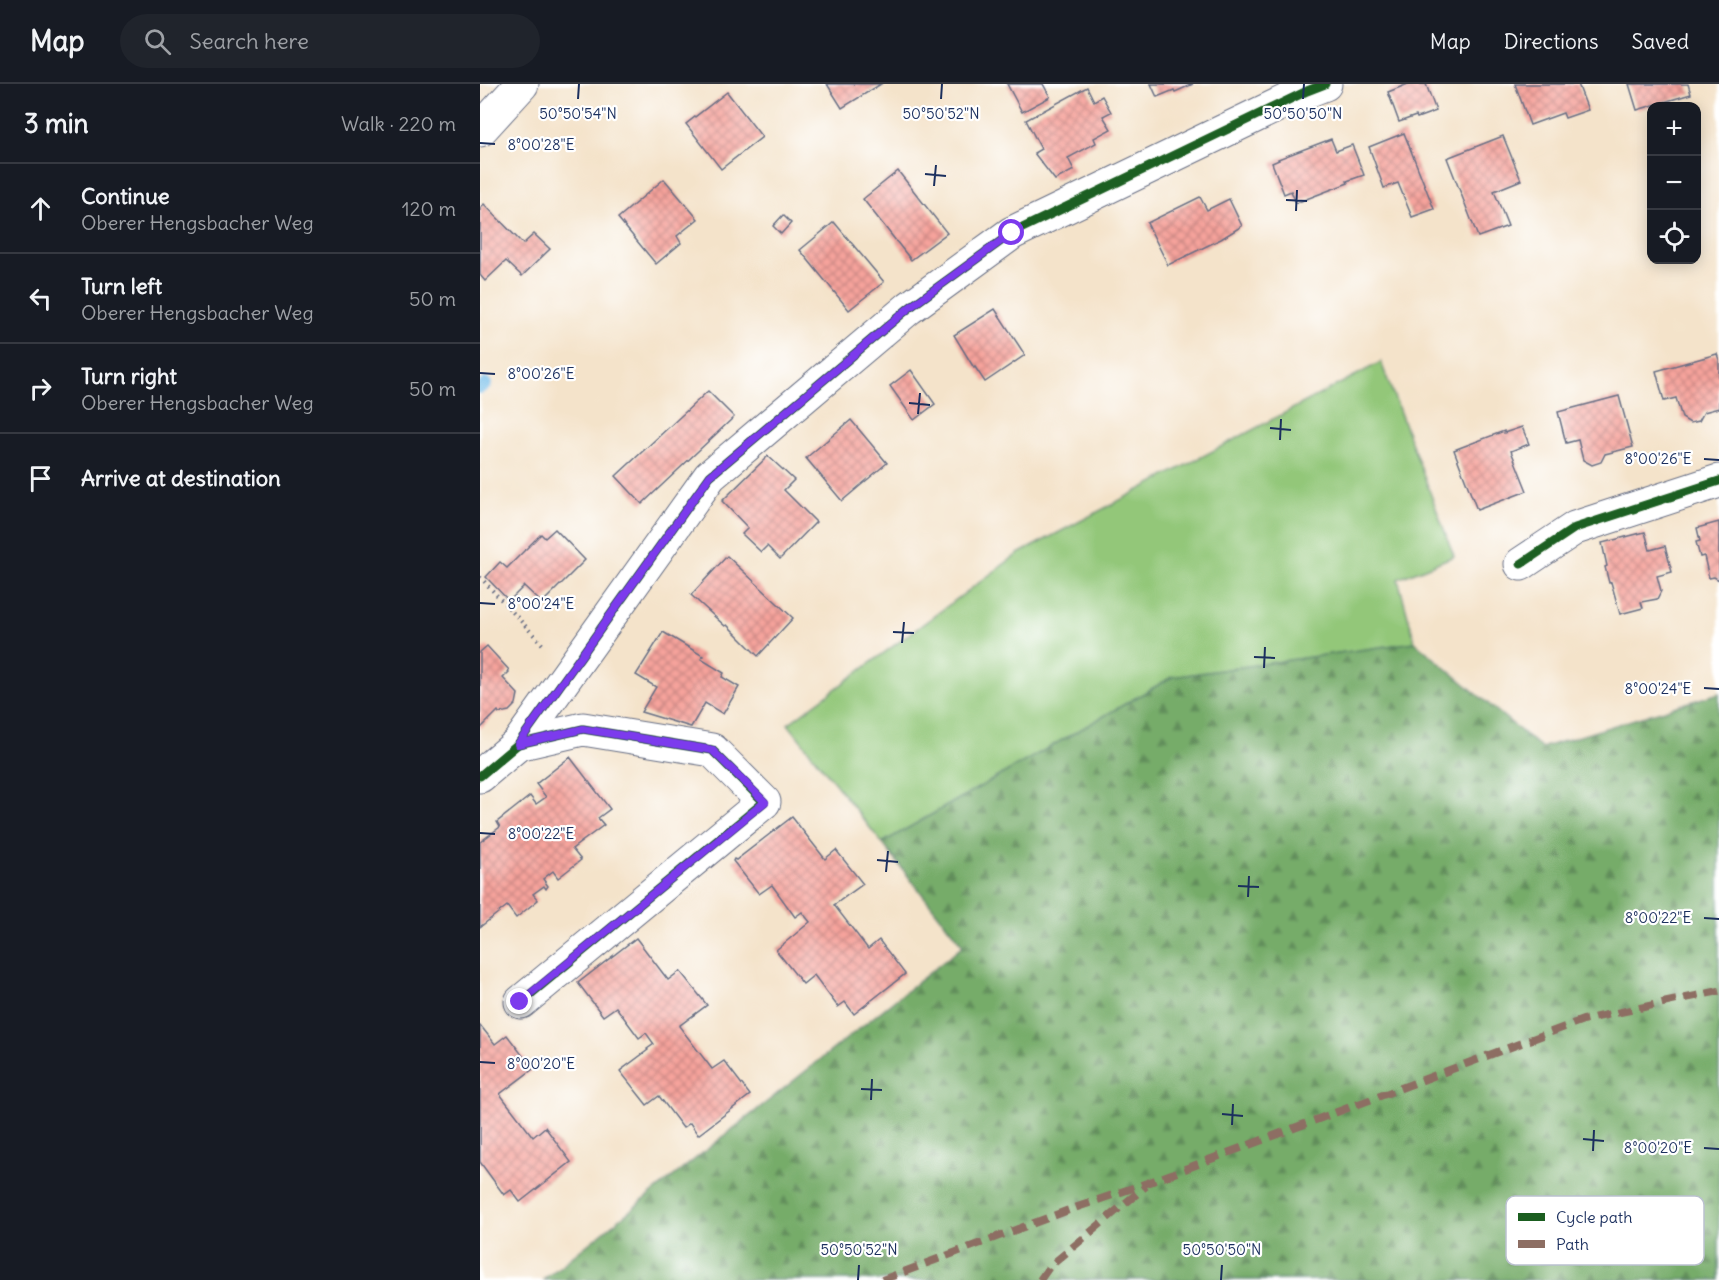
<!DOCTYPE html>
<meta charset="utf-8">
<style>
body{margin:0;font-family:Delius,sans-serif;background:#20242c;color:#f1f3f6}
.controls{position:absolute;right:18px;top:18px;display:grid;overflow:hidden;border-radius:12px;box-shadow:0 3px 15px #0003}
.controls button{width:54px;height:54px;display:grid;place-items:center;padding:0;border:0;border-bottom:2px solid #363941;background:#171b24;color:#f1f3f6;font:30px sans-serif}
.stop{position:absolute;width:18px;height:18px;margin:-14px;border:4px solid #7c3aed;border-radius:50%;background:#fff}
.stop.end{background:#7c3aed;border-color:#fff;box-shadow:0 2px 6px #0008}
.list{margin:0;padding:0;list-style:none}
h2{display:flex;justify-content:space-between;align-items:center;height:78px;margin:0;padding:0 24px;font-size:26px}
h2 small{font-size:20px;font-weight:400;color:#9ea1a6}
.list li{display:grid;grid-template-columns:39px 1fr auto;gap:18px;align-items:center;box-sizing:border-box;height:90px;padding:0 24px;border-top:2px solid #363941}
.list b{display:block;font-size:22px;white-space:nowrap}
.list p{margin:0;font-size:20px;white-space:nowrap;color:#9ea1a6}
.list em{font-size:20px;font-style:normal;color:#9ea1a6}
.icon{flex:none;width:33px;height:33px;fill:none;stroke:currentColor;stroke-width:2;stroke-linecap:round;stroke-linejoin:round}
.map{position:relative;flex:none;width:1239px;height:1196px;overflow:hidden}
header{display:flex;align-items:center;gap:36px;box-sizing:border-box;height:84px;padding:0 30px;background:#171b24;border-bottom:2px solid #363941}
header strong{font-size:28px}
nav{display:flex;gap:33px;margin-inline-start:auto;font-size:21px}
.search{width:420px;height:54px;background:#20242c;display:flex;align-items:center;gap:15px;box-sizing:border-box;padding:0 21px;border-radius:33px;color:#9ea1a6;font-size:22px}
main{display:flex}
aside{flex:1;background:#171b24}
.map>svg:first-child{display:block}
.grass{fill:#93c779;stroke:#577b6c;stroke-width:1.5}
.forest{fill:url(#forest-firs);stroke:#486e64;stroke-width:1.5}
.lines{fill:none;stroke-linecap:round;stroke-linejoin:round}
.stream{stroke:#6dbae7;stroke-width:12}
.building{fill:url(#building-cross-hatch)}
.minor-casing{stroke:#676e84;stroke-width:35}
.tertiary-casing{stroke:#676e84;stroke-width:35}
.path{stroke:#676e84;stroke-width:4;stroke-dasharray:1.5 4.5;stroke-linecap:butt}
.minor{stroke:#fff;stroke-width:33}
.tertiary{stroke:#fff;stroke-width:33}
.quiet{stroke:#8d6e63;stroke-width:8;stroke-dasharray:15 8;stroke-linecap:butt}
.cycleway-casing{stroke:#fff;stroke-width:13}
.cycleway{stroke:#1b5e20;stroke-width:9}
.route{stroke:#7c3aed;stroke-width:8}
.ticks{fill:none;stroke:#1b2f5e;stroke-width:2}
.key{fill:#fff;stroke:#bbc1cf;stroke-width:1.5}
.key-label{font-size:16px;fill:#1b2f5e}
.ticks-label{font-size:15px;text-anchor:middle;fill:#1b2f5e;stroke:#fff;stroke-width:4.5;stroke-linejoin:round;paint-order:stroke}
</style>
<header>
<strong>Map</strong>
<div class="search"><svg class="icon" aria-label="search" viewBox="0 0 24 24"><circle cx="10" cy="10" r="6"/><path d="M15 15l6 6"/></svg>Search here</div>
<nav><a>Map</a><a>Directions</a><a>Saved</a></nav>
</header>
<main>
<aside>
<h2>3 min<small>Walk · 220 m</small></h2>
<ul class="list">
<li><svg class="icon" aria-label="ahead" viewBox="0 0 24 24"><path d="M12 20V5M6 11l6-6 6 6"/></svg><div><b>Continue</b><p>Oberer Hengsbacher Weg</p></div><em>120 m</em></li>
<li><svg class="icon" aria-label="left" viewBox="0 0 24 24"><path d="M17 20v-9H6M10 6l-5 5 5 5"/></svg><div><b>Turn left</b><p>Oberer Hengsbacher Weg</p></div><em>50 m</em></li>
<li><svg class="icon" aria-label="right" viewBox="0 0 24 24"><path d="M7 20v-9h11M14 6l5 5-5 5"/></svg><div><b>Turn right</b><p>Oberer Hengsbacher Weg</p></div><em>50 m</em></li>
<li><svg class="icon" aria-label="arrive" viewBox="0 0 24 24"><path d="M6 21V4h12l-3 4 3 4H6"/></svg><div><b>Arrive at destination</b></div></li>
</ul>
</aside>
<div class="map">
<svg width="1239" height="1196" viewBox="0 0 1239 1196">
<defs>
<pattern id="forest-firs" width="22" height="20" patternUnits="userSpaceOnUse" patternTransform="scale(1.5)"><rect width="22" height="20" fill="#76ac69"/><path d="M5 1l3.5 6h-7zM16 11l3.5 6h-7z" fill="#608c5a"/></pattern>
<pattern id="building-cross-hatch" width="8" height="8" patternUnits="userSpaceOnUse" patternTransform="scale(1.5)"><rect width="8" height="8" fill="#f6a39b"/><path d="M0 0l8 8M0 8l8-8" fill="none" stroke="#c68582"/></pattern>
</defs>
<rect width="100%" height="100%" fill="#fff"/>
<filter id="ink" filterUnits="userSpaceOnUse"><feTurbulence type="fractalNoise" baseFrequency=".0167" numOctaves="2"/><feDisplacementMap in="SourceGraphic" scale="12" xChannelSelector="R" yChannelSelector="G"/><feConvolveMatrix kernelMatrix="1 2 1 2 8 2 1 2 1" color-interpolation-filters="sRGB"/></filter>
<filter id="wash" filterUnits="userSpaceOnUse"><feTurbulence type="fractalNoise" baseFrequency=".008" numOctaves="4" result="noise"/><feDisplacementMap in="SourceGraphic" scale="24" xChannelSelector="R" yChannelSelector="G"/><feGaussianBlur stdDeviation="1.35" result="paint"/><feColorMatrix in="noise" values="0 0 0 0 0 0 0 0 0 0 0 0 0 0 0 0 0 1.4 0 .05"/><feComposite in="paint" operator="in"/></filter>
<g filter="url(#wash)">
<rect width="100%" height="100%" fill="#f4e3ca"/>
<!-- grass -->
<path class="grass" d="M901,278L974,472L918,495L935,558L692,593L402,759L308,640L538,470Z"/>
<!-- forest -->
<path class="forest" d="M935,558L1061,664L1239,609V1196H63L483,862L402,759L692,593Z"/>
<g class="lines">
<!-- stream -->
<path class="stream" d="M0,304L6,300"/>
</g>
<g id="blocks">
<!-- building -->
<g class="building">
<path d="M347,0H401L362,24Z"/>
<path d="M527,0H563L570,13L542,28Z"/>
<path d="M671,0H713L695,8L694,6L677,13Z"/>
<path d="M928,0H946L956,27L937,34L936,32L919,38L908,8Z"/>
<path d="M1035,0H1098L1108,26L1085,34L1083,29L1050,41Z"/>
<path d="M1149,0H1208L1211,10L1157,26Z"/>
<path d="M607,3L614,17L622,12L631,28L623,32L631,45L614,54L616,59L588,74L594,86L575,96L554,69L561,65L546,36Z"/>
<path d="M247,8L282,53L241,85L206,40Z"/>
<path d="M924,49L954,125L932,133L918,99L904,104L889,63Z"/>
<path d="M1023,52L1041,96L1014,107L1028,142L998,153L967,74Z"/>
<path d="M851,55L856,67L872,61L884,91L867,97L868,99L816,119L811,107L804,110L792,79L799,76L798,75Z"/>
<path d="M418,87L467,149L431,176L383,115Z"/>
<path d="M184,95L218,135L197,152L201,159L176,180L138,134Z"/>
<path d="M720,113L727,126L749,115L762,142L741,155L688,181L667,139Z"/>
<path d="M4,120L43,160L54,150L70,165L42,192L26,177L5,197L0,191V124Z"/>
<path d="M303,131L311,139L301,150L293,142Z"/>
<path d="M354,138L404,198L369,226L320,166Z"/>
<path d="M515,225L545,271L505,298L495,283L494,284L474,251Z"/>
<path d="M1237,270L1239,276V324L1224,328L1219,337L1210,339L1202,334L1196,314L1184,317L1176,287Z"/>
<path d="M431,286L455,320L434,336L410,302Z"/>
<path d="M228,307L254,333L162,420L136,392Z"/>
<path d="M1139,312L1153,363L1125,370L1121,378L1112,381L1103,376L1098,356L1086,359L1078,328Z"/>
<path d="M371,336L407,379L362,417L326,374Z"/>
<path d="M1042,343L1049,360L1031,367L1047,407L997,426L974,366L1024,347V349Z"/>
<path d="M288,372L314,396L304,406L336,438L300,475L287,462L281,468L262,450L268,444L242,417Z"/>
<path d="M1239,438V496L1234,493L1229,494L1224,472L1220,473L1216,458L1220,457L1217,444Z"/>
<path d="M75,445L105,476L62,519L44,502L29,517L6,493L20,478L27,484L61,450L65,454Z"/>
<path d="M1165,448L1170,466L1185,462L1192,488L1177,492L1181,507L1177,515L1161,518L1163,524L1140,530L1131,498L1129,499L1125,483L1127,482L1122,459Z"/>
<path d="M247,472L313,534L278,572L247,541L245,542L211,511Z"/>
<path d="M183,548L223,572L221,575L244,589L242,593L259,603L243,630L225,619L211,643L161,628L176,603L156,591Z"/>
<path d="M7,562L29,586L28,587L29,588L23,594L38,610L36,620L29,627L19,629L18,627L0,645V568Z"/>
<path d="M90,673L130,725L118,734L124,741L92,765L101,776L78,794L73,787L63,795L68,802L66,805L64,802L53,810L58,816L36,834L27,822L0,843V758L20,743L17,738L50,712L56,720L66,713L56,700Z"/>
<path d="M312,733L345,775L356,766L383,800L354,821L388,865L399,856L425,890L374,930L365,918L358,923L334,891L323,900L296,866L330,838L322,828L315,833L292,801L279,810L253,777L254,775L256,776Z"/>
<path d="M156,854L188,896L200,887L227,921L199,942L232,985L244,977L270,1011L218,1051L210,1039L203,1044L179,1012L167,1021L140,987L168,966L167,965L174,960L166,949L159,954L136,923L123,932L98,899Z"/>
<path d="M0,941L15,960L27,951L53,985L20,1010L53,1053L65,1043L91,1078L40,1118L31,1106L24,1111L0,1078Z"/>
</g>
</g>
</g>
<g filter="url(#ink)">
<use href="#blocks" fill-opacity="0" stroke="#676e84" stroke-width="1.5"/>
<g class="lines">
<!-- minor casing -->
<g class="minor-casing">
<g id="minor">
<path d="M1041,480L1095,444L1239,397"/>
<path d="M38,660L103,645L232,666L284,718L41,918"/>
<path d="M0,692L38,660L230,392L429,224L532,149L827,7L845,0"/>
</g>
</g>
<!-- tertiary casing -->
<g class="tertiary-casing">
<path id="tertiary" d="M0,46L42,0"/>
</g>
<!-- path -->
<path class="path" d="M0,493L64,562"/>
<!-- minor -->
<use href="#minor" class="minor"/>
<!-- tertiary -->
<use href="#tertiary" class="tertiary"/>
<!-- quiet -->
<g class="quiet">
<path d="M402,1196L586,1127L670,1098L1103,936L1239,907"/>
<path d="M560,1196L569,1183L666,1102"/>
</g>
<!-- cycleway casing -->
<g class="cycleway-casing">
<g id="cycleway">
<path d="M1041,480L1095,444L1239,397"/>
<path d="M38,660L103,645L232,666L284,718L41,918"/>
<path d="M0,692L38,660L230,392L429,224L532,149L827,7L845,0"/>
</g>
</g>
<!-- cycleway -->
<use href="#cycleway" class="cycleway"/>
</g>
</g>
<g class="lines" filter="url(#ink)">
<!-- route -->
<path class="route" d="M40,918L285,718L232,666L103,645L38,660L230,392L429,224L532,149"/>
</g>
<!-- ticks -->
<path class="ticks" d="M98,15L99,0M461,15L462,0M823,15L824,0M0,59L15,60M445,90L466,92M454,102L456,81M806,116L827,117M816,127L817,106M0,289L15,290M429,319L450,321M438,330L440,309M790,344L811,346M800,356L801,335M1224,375L1239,376M0,519L15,520M413,548L434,549M422,559L424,538M774,573L795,574M784,584L785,563M1224,604L1239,605M0,749L15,750M397,776L418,778M406,788L408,767M758,802L779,803M768,813L769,792M1224,834L1239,835M0,978L15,979M381,1005L402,1006M391,1016L392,995M742,1030L763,1032M752,1041L753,1020M1103,1055L1124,1057M1224,1064L1239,1065M1113,1067L1114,1046M378,1196L379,1181M741,1196L742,1181"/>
<!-- legend -->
<rect x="1026" y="1112" width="198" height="69" rx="9" class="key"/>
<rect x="1038" y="1129" width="27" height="8" fill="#1b5e20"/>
<rect x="1038" y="1156" width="27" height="8" fill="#8d6e63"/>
<g class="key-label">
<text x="1076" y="1139">Cycle path</text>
<text x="1076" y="1166">Path</text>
</g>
<g class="ticks-label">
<text x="98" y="35">50°50'54"N</text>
<text x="461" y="35">50°50'52"N</text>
<text x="823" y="35">50°50'50"N</text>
<text x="61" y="66">8°00'28"E</text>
<text x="61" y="295">8°00'26"E</text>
<text x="1178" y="380">8°00'26"E</text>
<text x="61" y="525">8°00'24"E</text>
<text x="1178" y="610">8°00'24"E</text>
<text x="61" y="755">8°00'22"E</text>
<text x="1178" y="839">8°00'22"E</text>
<text x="61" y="985">8°00'20"E</text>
<text x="1178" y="1069">8°00'20"E</text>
<text x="379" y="1171">50°50'52"N</text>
<text x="742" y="1171">50°50'50"N</text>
</g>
</svg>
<div class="controls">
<button>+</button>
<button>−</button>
<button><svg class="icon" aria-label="locate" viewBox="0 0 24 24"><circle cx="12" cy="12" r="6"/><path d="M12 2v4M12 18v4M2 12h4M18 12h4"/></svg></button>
</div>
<div class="stop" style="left:532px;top:149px"></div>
<div class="stop end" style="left:40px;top:918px"></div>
</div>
</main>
